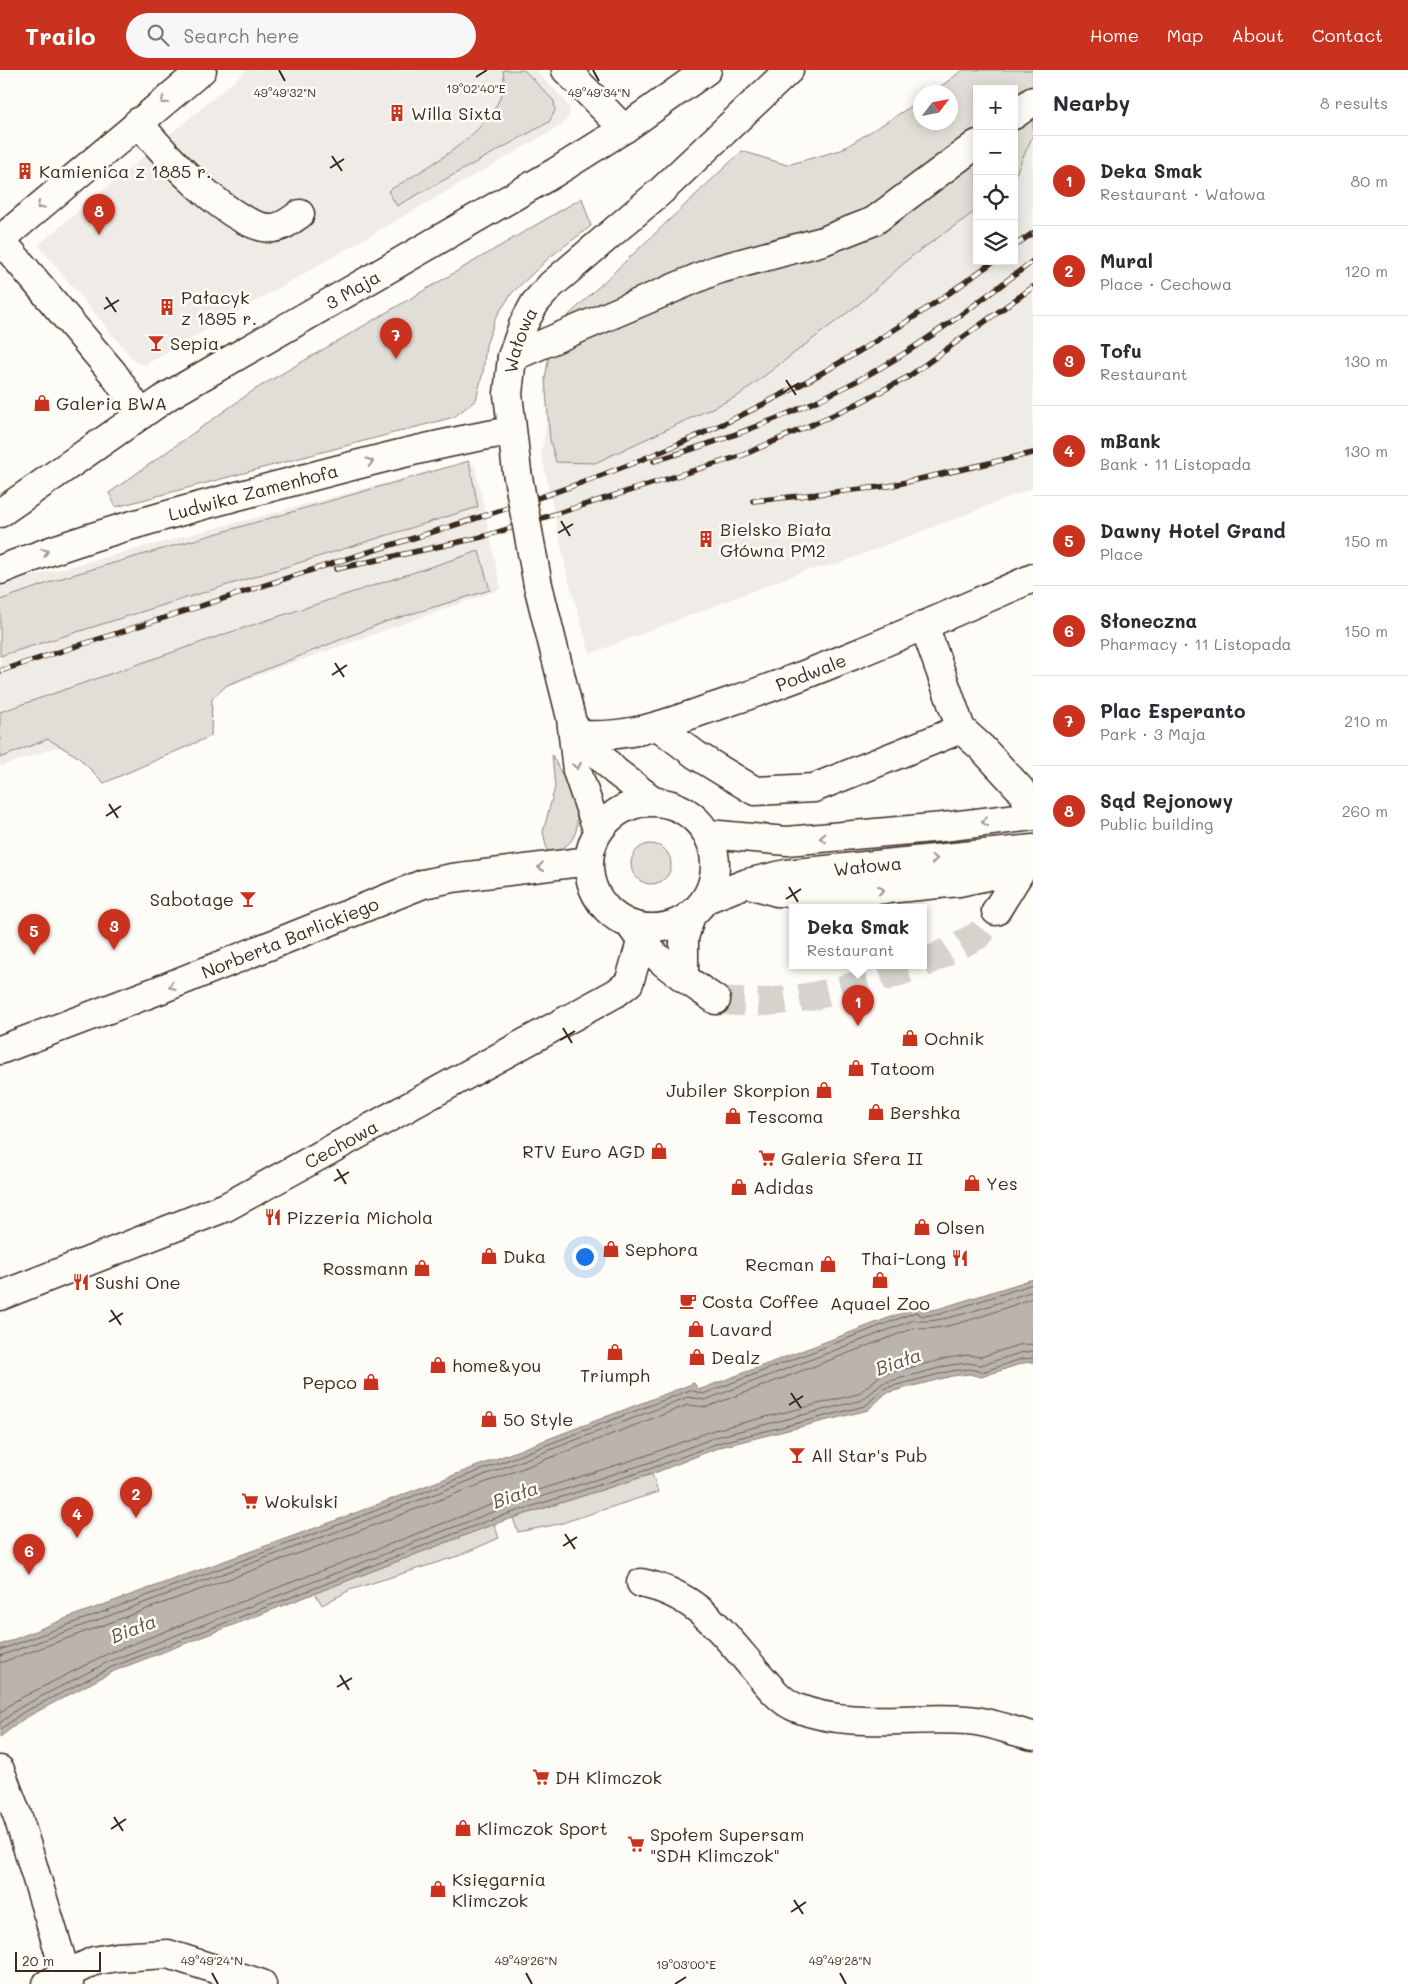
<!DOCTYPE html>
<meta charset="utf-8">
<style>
body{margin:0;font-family:Mali,sans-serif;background:#f7f7f7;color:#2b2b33}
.controls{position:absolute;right:15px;top:15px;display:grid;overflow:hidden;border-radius:0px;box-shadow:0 2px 12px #0003}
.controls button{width:45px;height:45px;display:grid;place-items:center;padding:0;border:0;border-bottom:1px solid #e1e1e2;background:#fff;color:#2b2b33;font:25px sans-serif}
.compass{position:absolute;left:913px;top:15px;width:45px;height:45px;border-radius:50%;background:#fff;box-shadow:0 2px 12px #0003;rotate:58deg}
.scale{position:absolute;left:15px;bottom:12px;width:86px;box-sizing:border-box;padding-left:5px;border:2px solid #3b2a1e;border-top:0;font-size:14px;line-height:18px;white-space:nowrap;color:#3b2a1e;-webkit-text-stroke:4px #fdfcf7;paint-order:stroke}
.you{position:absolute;left:584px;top:1186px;width:18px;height:18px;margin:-12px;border:4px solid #fff;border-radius:50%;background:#1a73e8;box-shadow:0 0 0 8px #1a73e833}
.badge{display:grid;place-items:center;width:32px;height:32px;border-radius:50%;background:#c8321e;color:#fff;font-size:16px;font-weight:700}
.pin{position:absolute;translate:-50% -41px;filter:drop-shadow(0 1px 2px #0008)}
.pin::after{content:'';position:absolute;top:26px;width:18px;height:15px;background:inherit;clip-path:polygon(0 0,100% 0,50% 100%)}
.popup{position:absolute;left:789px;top:834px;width:138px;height:65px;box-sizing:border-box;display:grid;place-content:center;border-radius:0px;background:#fff;filter:drop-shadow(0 1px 4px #0005);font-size:16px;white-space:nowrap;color:#7c7c81}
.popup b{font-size:19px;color:#2b2b33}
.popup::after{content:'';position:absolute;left:50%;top:100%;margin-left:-10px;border:10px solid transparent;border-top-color:#fff}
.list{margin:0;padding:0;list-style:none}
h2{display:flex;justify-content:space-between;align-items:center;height:65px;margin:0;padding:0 20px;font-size:21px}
h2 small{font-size:16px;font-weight:400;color:#7c7c81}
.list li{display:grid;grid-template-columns:32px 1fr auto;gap:15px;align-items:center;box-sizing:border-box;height:90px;padding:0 20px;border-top:1px solid #e1e1e2}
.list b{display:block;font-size:19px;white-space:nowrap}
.list p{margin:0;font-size:16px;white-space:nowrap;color:#7c7c81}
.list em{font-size:16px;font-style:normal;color:#7c7c81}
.icon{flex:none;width:28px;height:28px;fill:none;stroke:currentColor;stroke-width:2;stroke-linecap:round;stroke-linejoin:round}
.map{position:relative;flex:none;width:1033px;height:1914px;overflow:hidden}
header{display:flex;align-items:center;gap:30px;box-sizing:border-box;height:70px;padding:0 25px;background:#c8321e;color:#fff}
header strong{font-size:24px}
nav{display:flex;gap:28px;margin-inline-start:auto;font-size:18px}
.search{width:350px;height:45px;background:#f7f7f7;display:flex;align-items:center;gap:12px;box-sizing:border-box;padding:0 18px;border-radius:28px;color:#7c7c81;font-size:19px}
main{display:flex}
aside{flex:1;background:#fff}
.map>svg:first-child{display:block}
.built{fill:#efece7}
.green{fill:#e1ded7;stroke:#8e847a}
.water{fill:#bbb4ad;stroke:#887d74}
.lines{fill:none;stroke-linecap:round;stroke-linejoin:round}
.shore{stroke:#6e6157;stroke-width:1}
.minor-tunnel{stroke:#d6d2cc;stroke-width:28;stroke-dasharray:28 14;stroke-linecap:butt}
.minor-casing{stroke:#3b2a1e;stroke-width:31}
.major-casing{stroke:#3b2a1e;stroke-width:31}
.minor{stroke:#fdfcf7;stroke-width:28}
.major{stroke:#fdfcf7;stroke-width:28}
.rail-casing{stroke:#3b2a1e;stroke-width:5.5}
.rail{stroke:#fdfcf7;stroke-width:4;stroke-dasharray:11;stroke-linecap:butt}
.minor-bridge-casing{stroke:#3b2a1e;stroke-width:31;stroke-linecap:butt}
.minor-bridge{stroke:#fdfcf7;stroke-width:28}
.oneway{stroke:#9c938a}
.ticks{fill:none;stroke:#3b2a1e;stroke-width:2}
.labels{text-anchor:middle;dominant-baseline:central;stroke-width:5;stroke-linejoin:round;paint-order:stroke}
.poi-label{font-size:18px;fill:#3b2a1e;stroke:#fdfcf7;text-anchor:start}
.street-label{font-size:18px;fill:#3b2a1e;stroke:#fdfcf7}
.water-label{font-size:19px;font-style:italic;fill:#615349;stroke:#fdfcf7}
.ticks-label{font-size:12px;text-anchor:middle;fill:#3b2a1e;stroke:#fdfcf7;stroke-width:5;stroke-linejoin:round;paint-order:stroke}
</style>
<header>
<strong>Trailo</strong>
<div class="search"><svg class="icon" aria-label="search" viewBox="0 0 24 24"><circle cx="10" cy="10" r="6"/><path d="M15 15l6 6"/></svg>Search here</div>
<nav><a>Home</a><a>Map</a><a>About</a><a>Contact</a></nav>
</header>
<main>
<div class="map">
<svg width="1033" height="1914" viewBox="0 0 1033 1914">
<rect width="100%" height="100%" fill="#fdfcf7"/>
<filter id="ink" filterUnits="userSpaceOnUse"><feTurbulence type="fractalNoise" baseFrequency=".02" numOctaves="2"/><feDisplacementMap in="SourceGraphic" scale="10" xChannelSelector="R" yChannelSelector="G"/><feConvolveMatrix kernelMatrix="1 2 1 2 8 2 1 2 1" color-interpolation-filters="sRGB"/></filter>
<g filter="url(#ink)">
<!-- built -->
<g class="built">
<path d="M247,0H535L564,29L570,39L569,46L562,55L145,295L136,293L38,175Z"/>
<path d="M1033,35V418L838,494L804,501L590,584L567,504L541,382L565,257L977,73V191H1014V50Z"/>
<path d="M469,391L475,396L501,519L0,697V515Z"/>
</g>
<!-- green -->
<g class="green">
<path d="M503,0H524L554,31L555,41L549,52L397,136L388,121C426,98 514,52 503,0Z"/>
<path d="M963,0H1033V65L1014,108V19H977V140L912,186L860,233L738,326L595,393L556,392L550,370L545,309L553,260L742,81L787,95L841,80L920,31L921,52H951V22H933Z"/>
<path d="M582,128L591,156L550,187L512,223L496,247L486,275L483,302L476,330L454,347L116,437L109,423L254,320Z"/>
<path d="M469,391L478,437L0,586V530L65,507Z"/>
<path d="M479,481L490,520L385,552L227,615L212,629L211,666L104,713L78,687L48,669L0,688V642L228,563Z"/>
<path d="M552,685C567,716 602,770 548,784L543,762L555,717Z"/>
<circle cx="651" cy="794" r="20"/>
<path d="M652,1404L658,1422L559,1454L518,1462L513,1448Z"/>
<path d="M494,1454L499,1468L458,1486L350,1520L322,1535L315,1523Z"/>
</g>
<!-- water -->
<path class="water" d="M1033,1209V1292L1023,1293L981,1307L969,1304L952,1306L886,1323L868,1340L720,1377L652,1404L494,1454L114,1601L25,1648L0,1667V1575L67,1548L329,1453L694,1313L697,1318L701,1319L920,1236L923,1241L938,1239Z"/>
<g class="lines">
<!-- shore -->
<g class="shore">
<path d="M0,1580L330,1458L690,1320L703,1324L916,1242L923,1246L940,1244L1033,1214"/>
<path d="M0,1586L333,1463L688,1327L705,1330L914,1250C939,1257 1006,1229 1033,1221"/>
<path d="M0,1593L335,1470L688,1335L707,1337L914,1258C943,1264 1003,1238 1033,1228"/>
<path d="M0,1643L15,1631L107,1584L488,1436L645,1386L714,1360L858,1324L881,1305L948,1288L968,1285L981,1287L1018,1275L1033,1274"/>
<path d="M0,1653L19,1638L110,1591L490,1443L648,1393L716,1367L862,1330L883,1313L950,1295L968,1293L981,1295L1020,1283L1033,1281"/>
<path d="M0,1660L22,1643L112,1597L492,1449L650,1399L718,1373L865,1336L885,1318L951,1301L969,1299L982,1302L1021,1289L1033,1288"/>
</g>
<!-- minor-tunnel -->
<g class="minor-tunnel">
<path d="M923,894L979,865L996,841"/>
<path d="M716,930C785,940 855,917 920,895"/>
</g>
<!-- minor casing -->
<g class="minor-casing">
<g id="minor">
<path d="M566,0L624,59"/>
<path d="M1014,45L1033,31"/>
<path d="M138,52C162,82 233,160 273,158C284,157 291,150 300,144"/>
<path d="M0,169L113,303L141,344"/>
<path d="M0,170L202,0"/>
<path d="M512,287L716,200L823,171L874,151L977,74"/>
<path id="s1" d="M517,402L508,324L512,287L524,253L535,233L551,215L661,121L789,0"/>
<path id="s2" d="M0,500C90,464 185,440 279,415C356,395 432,374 511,361"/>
<path d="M538,515L571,648L577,701L598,762"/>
<path d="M924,555L961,659L982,678L1020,719L1033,739"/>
<path d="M659,657L696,685L755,721L814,718L961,659"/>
<path d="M576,658L580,665L615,701L654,731"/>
<path id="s3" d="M580,665C638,668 670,651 723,634C829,599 931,552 1033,508"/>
<circle cx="652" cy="795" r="63"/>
<path d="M708,764L787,771L943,757L1033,746"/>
<path d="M753,815L777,822L826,825L959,812L1001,803L1025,794L1033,785"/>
<path id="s4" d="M706,829L747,813L786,804L1033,779"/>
<path d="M996,841L1025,794"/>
<path d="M633,859C653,890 686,909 716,930"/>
<path d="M684,908V868L691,845"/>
<path id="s5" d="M0,980L159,920L423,814L452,808L589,791"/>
<path id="s6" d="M0,1226L226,1137L616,923L629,913L641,872"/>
<path d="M641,1513C696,1524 720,1559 755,1600C768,1614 779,1631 797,1638C850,1659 911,1646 967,1650C988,1651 1012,1661 1033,1666"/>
<path d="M0,1700L18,1747L69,1914"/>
<path d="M47,1914L94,1891L117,1887L168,1884L262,1914"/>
</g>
</g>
<!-- major casing -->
<g class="major-casing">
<g id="major">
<path id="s7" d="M0,443L168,326L554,103L624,59L707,0"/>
</g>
</g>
<!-- minor -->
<use href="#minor" class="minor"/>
<!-- major -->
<use href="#major" class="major"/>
<!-- rail casing -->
<g class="rail-casing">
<g id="rail">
<path d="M1014,176L1033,163"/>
<path d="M654,391C739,366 822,334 897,288C944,259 989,224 1033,191"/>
<path d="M753,431L889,416L1033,383"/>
<path d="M336,499L482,467L743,385L849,338L908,307L1033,217"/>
<path d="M0,601C115,564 231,526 346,489C451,456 558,425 660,382C777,333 892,267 994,191"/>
</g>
</g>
<!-- rail -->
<use href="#rail" class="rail"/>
<!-- minor-bridge casing -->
<g class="minor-bridge-casing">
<path id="minor-bridge" d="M517,402L538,515"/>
</g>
<!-- minor-bridge -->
<use href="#minor-bridge" class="minor-bridge"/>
</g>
<!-- one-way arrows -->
<defs><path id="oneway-chevron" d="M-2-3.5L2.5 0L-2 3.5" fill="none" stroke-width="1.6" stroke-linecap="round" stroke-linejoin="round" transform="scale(1.25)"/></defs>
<g class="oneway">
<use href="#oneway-chevron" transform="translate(164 31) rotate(141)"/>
<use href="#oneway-chevron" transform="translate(40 136) rotate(139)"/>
<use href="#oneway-chevron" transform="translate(370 392) rotate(-15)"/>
<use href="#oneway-chevron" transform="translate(45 482) rotate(-22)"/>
<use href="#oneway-chevron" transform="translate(577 696) rotate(80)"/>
<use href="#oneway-chevron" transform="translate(985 752) rotate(173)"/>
<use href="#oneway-chevron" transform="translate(823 768) rotate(176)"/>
<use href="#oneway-chevron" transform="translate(934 789) rotate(-6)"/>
<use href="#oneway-chevron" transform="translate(541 797) rotate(173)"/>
<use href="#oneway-chevron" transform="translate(881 820) rotate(-5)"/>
<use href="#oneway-chevron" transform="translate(172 916) rotate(158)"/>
</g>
</g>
<!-- ticks -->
<path class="ticks" d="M279,0L285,11M593,0L599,11M476,7L487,0M332,86L342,101M330,98L344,89M106,227L116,242M104,239L119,230M786,310L796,325M784,322L799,313M561,451L570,466M558,463L573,454M335,593L344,607M332,605L347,595M109,734L118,748M106,746L121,736M789,817L798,832M786,829L801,819M563,958L572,973M560,970L575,961M337,1099L346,1114M334,1111L349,1102M111,1240L121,1255M109,1252L123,1243M791,1323L801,1338M789,1335L803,1326M565,1464L575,1479M563,1476L577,1467M340,1605L349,1620M337,1617L352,1608M114,1747L123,1761M111,1759L126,1749M794,1830L803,1844M791,1842L806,1832M212,1903L218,1914M526,1903L532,1914M840,1903L846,1914M675,1914L686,1907"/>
<!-- icons -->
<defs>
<g id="building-bare" transform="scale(1.35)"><path d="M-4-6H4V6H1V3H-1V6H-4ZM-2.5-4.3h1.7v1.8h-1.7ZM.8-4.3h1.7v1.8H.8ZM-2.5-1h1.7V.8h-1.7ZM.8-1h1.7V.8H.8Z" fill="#c8321e" stroke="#fdfcf7" stroke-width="2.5" paint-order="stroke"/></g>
<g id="bar-bare" transform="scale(1.35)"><path d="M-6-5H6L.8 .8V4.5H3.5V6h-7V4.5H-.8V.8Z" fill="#c8321e" stroke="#fdfcf7" stroke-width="2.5" paint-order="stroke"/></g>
<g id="shop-bare" transform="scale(1.35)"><path d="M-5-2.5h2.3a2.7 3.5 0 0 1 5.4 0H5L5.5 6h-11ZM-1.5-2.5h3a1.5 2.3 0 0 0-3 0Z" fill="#c8321e" stroke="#fdfcf7" stroke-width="2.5" paint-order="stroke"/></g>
<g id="supermarket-bare" transform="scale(1.35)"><path d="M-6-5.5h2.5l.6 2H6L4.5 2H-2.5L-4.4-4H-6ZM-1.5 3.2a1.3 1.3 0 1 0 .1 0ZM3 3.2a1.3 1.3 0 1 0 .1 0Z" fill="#c8321e" stroke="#fdfcf7" stroke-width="2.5" paint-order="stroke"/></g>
<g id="restaurant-bare" transform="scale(1.35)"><path d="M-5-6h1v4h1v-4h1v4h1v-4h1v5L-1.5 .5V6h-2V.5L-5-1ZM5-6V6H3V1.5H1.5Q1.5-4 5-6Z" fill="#c8321e" stroke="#fdfcf7" stroke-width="2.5" paint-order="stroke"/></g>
<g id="cafe-bare" transform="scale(1.35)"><path d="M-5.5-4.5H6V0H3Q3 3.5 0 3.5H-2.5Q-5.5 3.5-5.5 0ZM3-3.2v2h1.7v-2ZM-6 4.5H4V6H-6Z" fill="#c8321e" stroke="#fdfcf7" stroke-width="2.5" paint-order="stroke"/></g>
</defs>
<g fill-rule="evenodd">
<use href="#building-bare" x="397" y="43"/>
<use href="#building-bare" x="25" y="101"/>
<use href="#building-bare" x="167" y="237"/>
<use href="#bar-bare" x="156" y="273"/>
<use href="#shop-bare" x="42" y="333"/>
<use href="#building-bare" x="706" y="469"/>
<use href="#bar-bare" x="248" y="829"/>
<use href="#shop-bare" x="910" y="968"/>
<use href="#shop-bare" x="856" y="998"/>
<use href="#shop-bare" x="824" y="1020"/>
<use href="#shop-bare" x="876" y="1042"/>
<use href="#shop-bare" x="733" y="1046"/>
<use href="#shop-bare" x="659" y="1081"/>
<use href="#supermarket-bare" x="767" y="1088"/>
<use href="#shop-bare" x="972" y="1113"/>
<use href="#shop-bare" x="739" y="1117"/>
<use href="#restaurant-bare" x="273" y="1147"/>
<use href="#shop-bare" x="922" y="1157"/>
<use href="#shop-bare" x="611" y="1179"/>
<use href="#shop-bare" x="489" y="1186"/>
<use href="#restaurant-bare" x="960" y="1188"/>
<use href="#shop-bare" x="828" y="1194"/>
<use href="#shop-bare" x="422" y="1198"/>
<use href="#shop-bare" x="880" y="1210"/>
<use href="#restaurant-bare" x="81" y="1212"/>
<use href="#cafe-bare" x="688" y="1231"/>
<use href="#shop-bare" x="696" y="1259"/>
<use href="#shop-bare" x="615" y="1282"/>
<use href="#shop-bare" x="697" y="1287"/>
<use href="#shop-bare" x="438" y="1295"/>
<use href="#shop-bare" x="371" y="1312"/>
<use href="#shop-bare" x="489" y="1349"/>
<use href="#bar-bare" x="797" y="1385"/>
<use href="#supermarket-bare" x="250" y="1431"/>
<use href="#supermarket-bare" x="541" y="1707"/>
<use href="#shop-bare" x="463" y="1758"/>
<use href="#supermarket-bare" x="636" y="1774"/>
<use href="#shop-bare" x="438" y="1819"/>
</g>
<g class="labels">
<!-- poi labels -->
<g class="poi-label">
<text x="411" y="43">Willa Sixta</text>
<text x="39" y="101">Kamienica z 1885 r.</text>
<text x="181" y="227">Pałacyk<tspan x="181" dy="21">z 1895 r.</tspan></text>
<text x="170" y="273">Sepia</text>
<text x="56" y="333">Galeria BWA</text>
<text x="720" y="459">Bielsko Biała<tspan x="720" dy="21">Główna PM2</tspan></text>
<text x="234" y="829" text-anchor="end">Sabotage</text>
<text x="924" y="968">Ochnik</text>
<text x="870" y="998">Tatoom</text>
<text x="810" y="1020" text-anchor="end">Jubiler Skorpion</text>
<text x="890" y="1042">Bershka</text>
<text x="747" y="1046">Tescoma</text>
<text x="645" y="1081" text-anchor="end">RTV Euro AGD</text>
<text x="781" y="1088">Galeria Sfera II</text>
<text x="986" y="1113">Yes</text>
<text x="753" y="1117">Adidas</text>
<text x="287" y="1147">Pizzeria Michola</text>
<text x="936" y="1157">Olsen</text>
<text x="625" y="1179">Sephora</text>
<text x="503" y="1186">Duka</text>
<text x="946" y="1188" text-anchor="end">Thai-Long</text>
<text x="814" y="1194" text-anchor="end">Recman</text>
<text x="408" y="1198" text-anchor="end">Rossmann</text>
<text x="95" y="1212">Sushi One</text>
<text x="702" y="1231">Costa Coffee</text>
<text x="880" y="1233" text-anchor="middle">Aquael Zoo</text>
<text x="710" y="1259">Lavard</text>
<text x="711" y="1287">Dealz</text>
<text x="452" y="1295">home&amp;you</text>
<text x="615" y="1305" text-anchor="middle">Triumph</text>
<text x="357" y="1312" text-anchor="end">Pepco</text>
<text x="503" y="1349">50 Style</text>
<text x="811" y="1385">All Star's Pub</text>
<text x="264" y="1431">Wokulski</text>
<text x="555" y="1707">DH Klimczok</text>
<text x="477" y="1758">Klimczok Sport</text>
<text x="650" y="1764">Społem Supersam<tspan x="650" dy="21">"SDH Klimczok"</tspan></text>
<text x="452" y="1809">Księgarnia<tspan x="452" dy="21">Klimczok</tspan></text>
</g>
<!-- street labels -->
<g class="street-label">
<text stroke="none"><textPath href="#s7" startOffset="418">3 Maja</textPath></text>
<text stroke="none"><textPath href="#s1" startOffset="134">Wałowa</textPath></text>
<text stroke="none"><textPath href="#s2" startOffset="265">Ludwika Zamenhofa</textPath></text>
<text stroke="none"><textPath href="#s3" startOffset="241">Podwale</textPath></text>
<text stroke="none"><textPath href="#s4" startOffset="166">Wałowa</textPath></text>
<text stroke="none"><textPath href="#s5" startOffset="311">Norberta Barlickiego</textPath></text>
<text stroke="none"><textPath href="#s6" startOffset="374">Cechowa</textPath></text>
</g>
<!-- water labels -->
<g class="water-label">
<text transform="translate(898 1291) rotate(-19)">Biała</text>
<text transform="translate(515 1424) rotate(-19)">Biała</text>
<text transform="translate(133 1558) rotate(-21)">Biała</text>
</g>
</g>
<g class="ticks-label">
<text x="476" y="23">19°02'40"E</text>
<text x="285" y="27">49°49'32"N</text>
<text x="599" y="27">49°49'34"N</text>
<text x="212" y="1895">49°49'24"N</text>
<text x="526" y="1895">49°49'26"N</text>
<text x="840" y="1895">49°49'28"N</text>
<text x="686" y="1899">19°03'00"E</text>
</g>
</svg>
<div class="controls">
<button>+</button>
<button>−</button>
<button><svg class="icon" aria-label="locate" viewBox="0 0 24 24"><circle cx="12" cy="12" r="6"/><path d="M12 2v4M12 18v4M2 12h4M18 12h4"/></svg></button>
<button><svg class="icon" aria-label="layers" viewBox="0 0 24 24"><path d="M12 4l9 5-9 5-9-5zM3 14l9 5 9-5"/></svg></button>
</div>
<svg class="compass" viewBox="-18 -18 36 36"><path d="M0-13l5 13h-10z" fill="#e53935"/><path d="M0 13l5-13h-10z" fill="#7c7c81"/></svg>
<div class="scale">20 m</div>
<div class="you"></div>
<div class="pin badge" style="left:858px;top:956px">1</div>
<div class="popup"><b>Deka Smak</b>Restaurant</div>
<div class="pin badge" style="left:136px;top:1448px">2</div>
<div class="pin badge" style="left:114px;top:880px">3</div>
<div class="pin badge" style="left:77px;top:1468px">4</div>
<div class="pin badge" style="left:34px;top:885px">5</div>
<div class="pin badge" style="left:29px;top:1505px">6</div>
<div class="pin badge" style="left:396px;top:289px">7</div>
<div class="pin badge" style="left:99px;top:165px">8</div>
</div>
<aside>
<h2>Nearby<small>8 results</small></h2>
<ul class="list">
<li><span class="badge">1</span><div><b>Deka Smak</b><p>Restaurant · Wałowa</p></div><em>80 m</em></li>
<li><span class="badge">2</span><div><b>Mural</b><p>Place · Cechowa</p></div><em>120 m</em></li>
<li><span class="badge">3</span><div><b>Tofu</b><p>Restaurant</p></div><em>130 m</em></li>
<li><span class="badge">4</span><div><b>mBank</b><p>Bank · 11 Listopada</p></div><em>130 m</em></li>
<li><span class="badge">5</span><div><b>Dawny Hotel Grand</b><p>Place</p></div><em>150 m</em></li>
<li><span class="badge">6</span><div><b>Słoneczna</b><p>Pharmacy · 11 Listopada</p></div><em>150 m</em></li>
<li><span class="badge">7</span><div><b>Plac Esperanto</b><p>Park · 3 Maja</p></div><em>210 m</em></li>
<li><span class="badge">8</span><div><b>Sąd Rejonowy</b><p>Public building</p></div><em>260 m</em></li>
</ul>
</aside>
</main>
